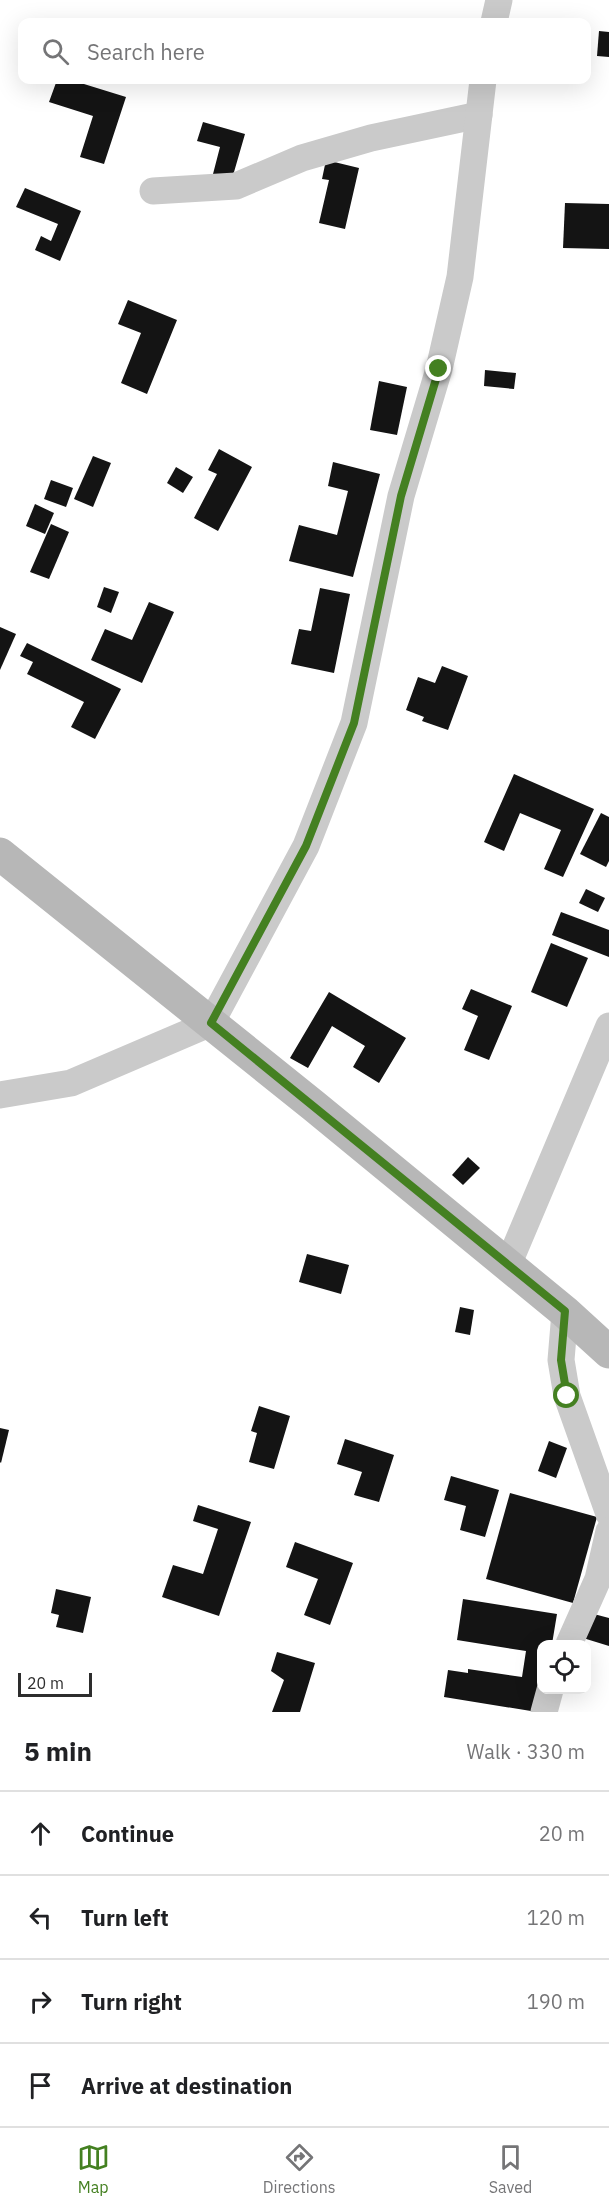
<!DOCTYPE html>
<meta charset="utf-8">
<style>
body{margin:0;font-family:"IBM Plex Sans",sans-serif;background:#f6f6f6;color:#202124}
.controls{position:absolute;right:18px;bottom:18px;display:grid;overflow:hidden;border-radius:12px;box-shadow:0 6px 24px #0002}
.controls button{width:54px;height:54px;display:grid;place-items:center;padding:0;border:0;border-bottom:2px solid #e0e0e0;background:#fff;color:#202124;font:30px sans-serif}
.scale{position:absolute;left:18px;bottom:15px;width:74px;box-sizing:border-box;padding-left:6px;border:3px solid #2d2d2d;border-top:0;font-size:16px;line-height:21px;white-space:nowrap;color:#2d2d2d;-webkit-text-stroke:4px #fff;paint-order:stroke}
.stop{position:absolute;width:18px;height:18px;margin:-14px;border:4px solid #448021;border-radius:50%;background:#fff}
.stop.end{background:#448021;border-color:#fff;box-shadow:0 2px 6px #0008}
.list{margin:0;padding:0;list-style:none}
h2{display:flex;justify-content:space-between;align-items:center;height:78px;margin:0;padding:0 24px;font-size:26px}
h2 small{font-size:20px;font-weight:400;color:#757577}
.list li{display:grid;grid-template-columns:39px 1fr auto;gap:18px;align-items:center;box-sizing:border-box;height:84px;padding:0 24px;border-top:2px solid #e0e0e0}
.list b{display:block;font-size:22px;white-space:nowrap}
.list em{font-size:20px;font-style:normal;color:#757577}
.icon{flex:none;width:33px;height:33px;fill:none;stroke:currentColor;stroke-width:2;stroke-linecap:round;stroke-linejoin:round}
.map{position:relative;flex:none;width:609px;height:1712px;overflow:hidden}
.search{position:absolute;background:#fff;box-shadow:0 6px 24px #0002;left:18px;right:18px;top:18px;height:66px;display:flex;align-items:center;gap:15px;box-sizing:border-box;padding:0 21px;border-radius:12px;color:#757577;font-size:22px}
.sheet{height:414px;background:#fff}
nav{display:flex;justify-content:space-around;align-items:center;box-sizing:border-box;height:84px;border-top:2px solid #e0e0e0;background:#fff;font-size:16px;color:#757577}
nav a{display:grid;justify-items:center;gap:3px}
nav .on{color:#448021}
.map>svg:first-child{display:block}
.building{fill:#141414}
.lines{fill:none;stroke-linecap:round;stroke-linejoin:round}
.street{stroke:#cacaca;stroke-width:27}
.secondary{stroke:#b7b7b7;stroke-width:33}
.route{stroke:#448021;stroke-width:8}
</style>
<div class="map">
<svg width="609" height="1712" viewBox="0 0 609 1712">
<rect width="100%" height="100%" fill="#fff"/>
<!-- building -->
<g class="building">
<path d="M599,31L609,32V57L597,56Z"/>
<path d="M57,80H71L126,97L104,164L80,157L93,116L49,102Z"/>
<path d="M203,122L245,134L232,179L213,174L220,147L197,141Z"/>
<path d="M326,160L359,168L345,229L319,223L329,180L322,179Z"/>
<path d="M25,188L81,211L60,261L35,250L41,236L51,241L58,224L16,207Z"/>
<path d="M565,203L609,204V249L563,248Z"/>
<path d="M128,300L177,320L147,394L121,383L141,333L118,324Z"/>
<path d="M485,370L516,373L514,389L484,386Z"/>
<path d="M379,381L407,387L397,435L370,430Z"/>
<path d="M219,449L252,467L218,531L194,518L217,474L208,470Z"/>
<path d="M93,456L111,463L93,507L74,499Z"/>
<path d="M333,462L380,474L353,577L289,561L299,525L337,535L348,491L328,486Z"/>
<path d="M176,467L193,477L183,493L167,483Z"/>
<path d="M51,480L73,488L66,507L44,499Z"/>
<path d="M35,504L54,513L45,534L26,526Z"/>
<path d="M51,524L69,532L49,579L30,572Z"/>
<path d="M104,587L119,592L111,613L97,607Z"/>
<path d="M320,588L350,594L334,673L291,664L299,629L311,631Z"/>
<path d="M149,602L174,612L142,683L91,660L105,629L132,640Z"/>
<path d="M0,627L16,634L0,670Z"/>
<path d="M27,643L121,689L95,739L71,727L84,702L27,674L33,662L20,656Z"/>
<path d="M442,666L468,676L448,730L422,721L424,717L406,710L418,677L435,683Z"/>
<path d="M514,774L594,809L563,877L544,869L561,830L520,813L504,851L484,842Z"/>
<path d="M601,813L609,817V861L606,867L580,854Z"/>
<path d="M586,889L605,898L598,912L579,903Z"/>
<path d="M561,912L609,930V957L552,935Z"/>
<path d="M551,943L588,958L567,1007L531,992Z"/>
<path d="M471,989L512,1006L489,1060L464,1050L478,1016L462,1009Z"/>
<path d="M329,992L406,1038L379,1083L353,1067L365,1046L332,1026L308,1068L290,1058Z"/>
<path d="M468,1157L480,1168L463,1185L452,1175Z"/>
<path d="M307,1254L349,1265L341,1294L299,1282Z"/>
<path d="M460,1307L474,1310L470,1335L455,1332Z"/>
<path d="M259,1406L290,1416L274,1469L249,1462L257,1433L251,1431Z"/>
<path d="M0,1428L9,1430L1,1463L0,1462Z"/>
<path d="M345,1439L394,1455L379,1502L354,1495L362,1472L337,1464Z"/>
<path d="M549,1441L567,1448L556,1478L538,1471Z"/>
<path d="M451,1476L499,1490L485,1537L460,1530L466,1506L444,1500Z"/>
<path d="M510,1493L597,1517L573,1603L486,1579Z"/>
<path d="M198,1505L251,1522L219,1616L162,1597L173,1565L203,1574L218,1529L193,1521Z"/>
<path d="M295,1542L353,1563L330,1625L304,1615L318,1579L286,1567Z"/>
<path d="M56,1589L91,1597L83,1633L56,1627L59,1615L51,1613Z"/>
<path d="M463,1599L557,1614L552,1644H542V1690L537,1712L444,1697L448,1670L468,1673V1669L522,1677L526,1651L457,1640Z"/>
<path d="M590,1613L609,1618V1646L583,1638Z"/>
<path d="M277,1652L315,1663L300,1712H272L284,1680L271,1671Z"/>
</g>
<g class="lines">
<!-- street -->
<g class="street">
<path d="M494,22L499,0"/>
<path d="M153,191L236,186L302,158L371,138L479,115"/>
<path d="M0,1095L71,1083L211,1023L306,846L354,723L401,496L439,369L460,277L483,80"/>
<path d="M508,1265L609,1026"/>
<path d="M565,1312L561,1360L567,1396L609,1514"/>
<path d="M569,1644L598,1579L609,1531"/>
<path d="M544,1712L550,1690"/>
</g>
<!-- secondary -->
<path class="secondary" d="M0,854L314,1106L565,1312L609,1352"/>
</g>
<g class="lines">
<!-- route -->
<path class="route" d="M439,369L401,496L354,723L306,846L211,1023L565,1311L561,1360L567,1396"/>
</g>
</svg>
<div class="controls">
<button><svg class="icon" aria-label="locate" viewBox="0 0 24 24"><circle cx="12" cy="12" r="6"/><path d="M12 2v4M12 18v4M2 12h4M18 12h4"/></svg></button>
</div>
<div class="scale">20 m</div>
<div class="stop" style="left:567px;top:1396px"></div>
<div class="stop end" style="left:439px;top:369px"></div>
<div class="search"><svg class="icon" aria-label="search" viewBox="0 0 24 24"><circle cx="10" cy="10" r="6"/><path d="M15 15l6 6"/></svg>Search here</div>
</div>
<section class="sheet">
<h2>5 min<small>Walk · 330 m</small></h2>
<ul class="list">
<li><svg class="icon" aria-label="ahead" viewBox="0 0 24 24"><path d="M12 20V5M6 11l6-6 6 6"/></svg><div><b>Continue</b></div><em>20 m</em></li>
<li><svg class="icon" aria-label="left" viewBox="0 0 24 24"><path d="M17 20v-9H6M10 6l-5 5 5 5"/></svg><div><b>Turn left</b></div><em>120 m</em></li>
<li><svg class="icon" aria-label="right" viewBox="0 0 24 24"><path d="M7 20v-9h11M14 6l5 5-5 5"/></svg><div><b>Turn right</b></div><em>190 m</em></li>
<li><svg class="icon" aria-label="arrive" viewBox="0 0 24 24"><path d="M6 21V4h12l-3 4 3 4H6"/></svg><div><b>Arrive at destination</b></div></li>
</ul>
</section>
<nav>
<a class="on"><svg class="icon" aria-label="map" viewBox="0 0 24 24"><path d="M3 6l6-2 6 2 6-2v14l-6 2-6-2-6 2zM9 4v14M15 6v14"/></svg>Map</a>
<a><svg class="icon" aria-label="directions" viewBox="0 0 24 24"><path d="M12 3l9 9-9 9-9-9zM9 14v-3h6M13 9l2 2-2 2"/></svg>Directions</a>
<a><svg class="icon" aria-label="saved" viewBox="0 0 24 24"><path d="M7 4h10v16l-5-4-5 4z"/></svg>Saved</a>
</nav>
